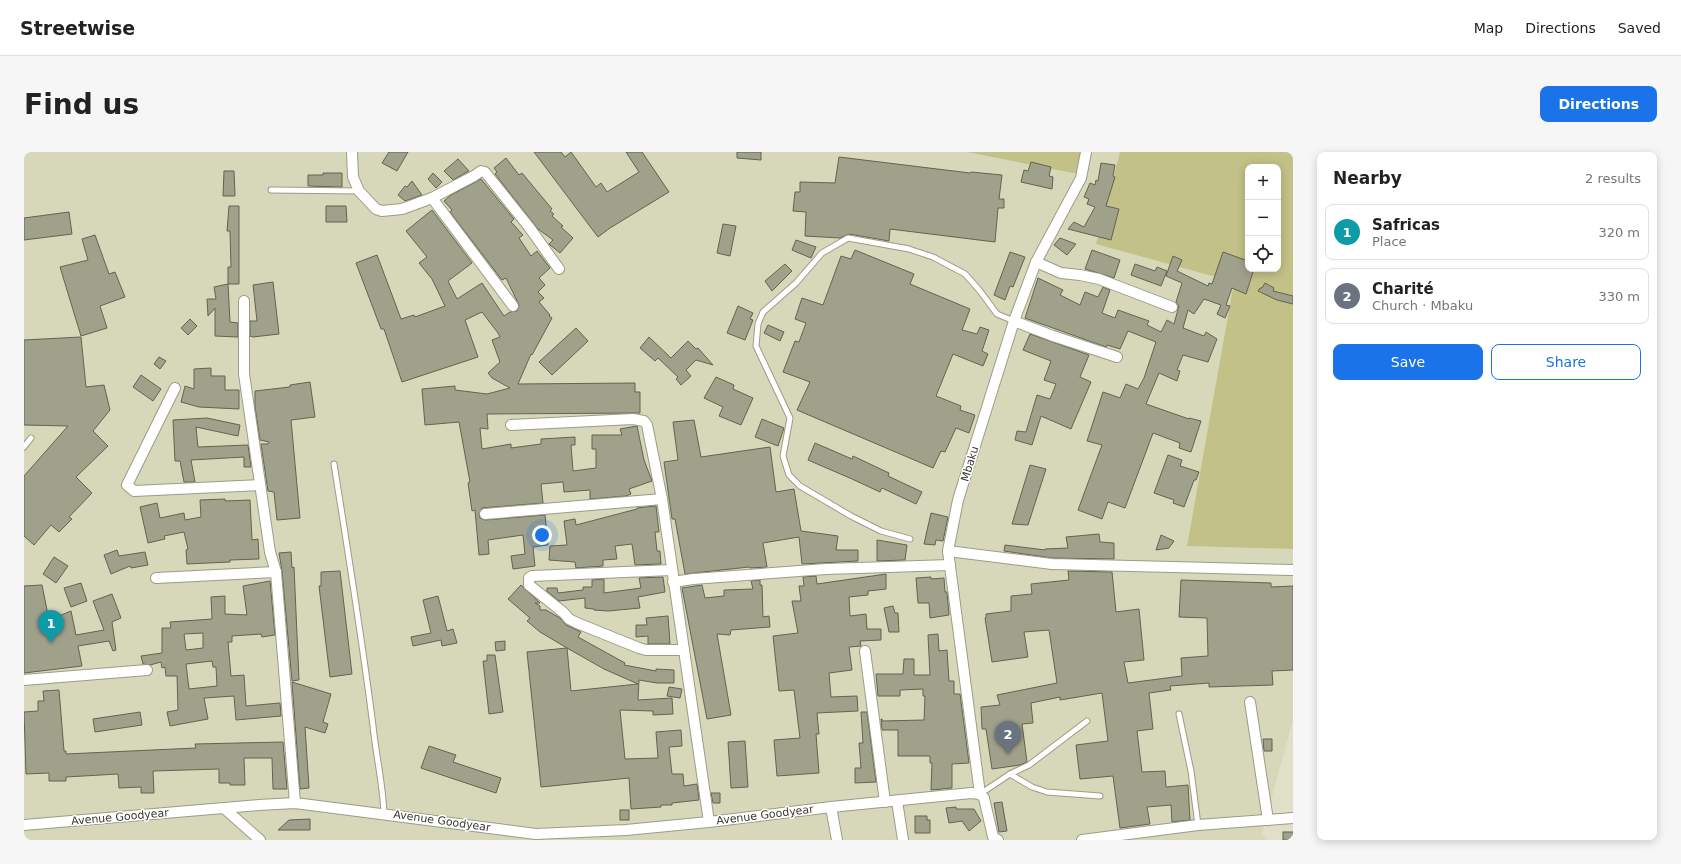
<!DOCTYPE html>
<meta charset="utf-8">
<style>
body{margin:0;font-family:"DejaVu Sans",sans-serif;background:#f6f6f6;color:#222}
.controls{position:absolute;right:12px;top:12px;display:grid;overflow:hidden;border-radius:8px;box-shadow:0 2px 10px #0003}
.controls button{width:36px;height:36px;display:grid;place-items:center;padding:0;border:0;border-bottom:1px solid #e0e0e0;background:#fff;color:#222;font:20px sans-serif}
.you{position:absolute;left:518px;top:383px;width:14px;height:14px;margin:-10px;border:3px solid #fff;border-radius:50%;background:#1a73e8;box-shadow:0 0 0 6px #1a73e833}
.badge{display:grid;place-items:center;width:26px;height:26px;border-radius:50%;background:#1a73e8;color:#fff;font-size:13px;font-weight:700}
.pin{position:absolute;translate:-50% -33px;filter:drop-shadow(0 1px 2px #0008)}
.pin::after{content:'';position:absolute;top:21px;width:14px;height:12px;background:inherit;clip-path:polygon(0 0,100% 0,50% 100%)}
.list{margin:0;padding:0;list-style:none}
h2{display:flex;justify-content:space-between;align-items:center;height:52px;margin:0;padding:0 16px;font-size:17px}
h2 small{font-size:13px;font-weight:400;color:#767676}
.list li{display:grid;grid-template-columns:26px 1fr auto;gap:12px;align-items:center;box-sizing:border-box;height:56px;margin:0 8px 8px;padding:0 8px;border:1px solid #e0e0e0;border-radius:8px}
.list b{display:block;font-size:15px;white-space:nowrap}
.list p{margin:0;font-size:13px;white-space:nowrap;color:#767676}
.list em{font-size:13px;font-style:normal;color:#767676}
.actions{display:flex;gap:8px;padding:12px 16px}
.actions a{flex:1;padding:9px 0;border:1px solid #1a73e8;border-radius:8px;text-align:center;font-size:14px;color:#1a73e8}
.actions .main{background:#1a73e8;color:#fff}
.icon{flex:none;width:22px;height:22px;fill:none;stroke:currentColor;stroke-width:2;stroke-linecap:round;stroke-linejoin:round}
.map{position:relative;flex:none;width:1269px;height:688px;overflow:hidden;border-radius:8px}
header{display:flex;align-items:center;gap:24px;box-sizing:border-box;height:56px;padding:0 20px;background:#fff;border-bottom:1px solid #e0e0e0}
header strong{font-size:19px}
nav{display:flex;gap:22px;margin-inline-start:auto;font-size:14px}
.intro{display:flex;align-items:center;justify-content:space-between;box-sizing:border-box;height:96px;padding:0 24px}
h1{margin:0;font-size:28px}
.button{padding:10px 18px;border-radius:8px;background:#1a73e8;color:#fff;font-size:14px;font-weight:700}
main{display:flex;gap:24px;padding:0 24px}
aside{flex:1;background:#fff;border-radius:8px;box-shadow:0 2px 10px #0003}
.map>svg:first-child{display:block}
.built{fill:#d7d7b9}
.green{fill:#c2c187;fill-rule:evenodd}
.building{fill:#a0a18b;stroke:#63634f;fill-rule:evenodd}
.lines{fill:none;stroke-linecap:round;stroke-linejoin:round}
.service-casing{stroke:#9c9c87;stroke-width:7}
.minor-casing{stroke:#9c9c87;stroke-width:12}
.service{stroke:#fff;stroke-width:5}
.minor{stroke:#fff;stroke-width:10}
.labels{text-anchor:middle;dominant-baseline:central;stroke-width:3;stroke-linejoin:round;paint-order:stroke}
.street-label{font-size:11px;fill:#3b3b32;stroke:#fff}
</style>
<header>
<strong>Streetwise</strong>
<nav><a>Map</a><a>Directions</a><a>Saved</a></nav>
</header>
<div class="intro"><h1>Find us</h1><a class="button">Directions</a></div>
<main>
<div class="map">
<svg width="1269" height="688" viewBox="0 0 1269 688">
<rect width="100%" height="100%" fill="#e0e0c9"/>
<!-- built -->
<path class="built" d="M0,0H1096L1072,92L1210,130L1163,394L1269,397V568L1238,682L1242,688H0Z"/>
<!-- green -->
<g class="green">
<path d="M943,0H1060L1054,22Z"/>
<path d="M1096,0H1269V397L1163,394L1210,130L1072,92ZM1224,15H1254V117H1224Z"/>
</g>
<!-- building -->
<g class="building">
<path d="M365,0H384L373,19L358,11Z"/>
<path d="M510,0H537L541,5L547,0L572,35L577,31L583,40L615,20L602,0H618L645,40L586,76L574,85Z"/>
<path d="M713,0H737V8L713,6Z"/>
<path d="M815,5L946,21L947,20L978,23L975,47H980V56H974L971,90L866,77L865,89L825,82L816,86L781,84L782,60L769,59L771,40H776V30L811,31Z"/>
<path d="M482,6L495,23L498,21L528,57L526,59L530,62L528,64L539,74L537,75L549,86L536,101L525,92L529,88L514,77L471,22L473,20L470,16Z"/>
<path d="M434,7L445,19L429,28L420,19Z"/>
<path d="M1007,10L1027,15L1025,24L1029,25L1028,37L997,30L1000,18L1004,19Z"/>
<path d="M1077,11L1091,13L1089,24L1091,25L1082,54L1095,57L1087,88L1044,77L1050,70L1060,75L1071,55L1063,52L1065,47L1060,45L1066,31L1071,33L1072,28L1074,29Z"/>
<path d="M200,19H210L211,44H199Z"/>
<path d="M299,21H318V35L284,34V23H299Z"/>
<path d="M409,21L418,30L412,36L404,27Z"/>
<path d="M457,27L490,67L487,70L499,83L495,86L507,104L513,99L526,116L515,126L521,133L514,140L520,146L515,150L526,163L525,164L528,166L508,203L507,202L494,232L611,231V240H616V261L463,262L464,277L456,276L458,297L487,292V296L517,292V287L551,285V293H547L549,319L572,316V297H568V283H598L596,277L613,274L620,308L628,329L605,337L607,342L602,344L566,347V338L540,340L539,330L517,332L519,351L458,356L455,363L456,366L461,368L521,363L524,393L509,395L511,414L489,417L487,404L501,402L499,383L464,388L465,402L455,403L451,358L448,359L444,331L446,330L435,270L401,273L398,237L431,234V238L463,242L486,236L468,226L464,221L476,210L468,188L476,185L474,181L458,160L441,168L454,205L378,230L360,177H357L332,111L353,103L377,167L390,163L391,165L421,154L408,127L395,111L403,105L382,79L408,58L448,111L424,129L433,147L458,131L480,164L486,160L493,159L495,153L482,126L478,128L426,60L428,58L420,49L427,43Z"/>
<path d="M388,29L398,43L381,49L374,43L381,34L383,35Z"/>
<path d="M205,54H215V132H204V115H207L206,79H203Z"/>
<path d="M302,54H322L323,70H302Z"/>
<path d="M45,60L48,82L0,88V66Z"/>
<path d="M699,72L712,74L706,104L693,101Z"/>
<path d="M71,83L85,122L91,120L101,145L76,154L83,176L57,184L36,115L64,108L58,87Z"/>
<path d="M1036,86L1052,92L1043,103L1030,93Z"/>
<path d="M772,88L792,95L787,106L768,98Z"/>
<path d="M831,98L890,122L886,132L946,157L938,178L953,182L956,175L965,178L958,199L964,202L959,214L929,202L912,244L937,254L936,258L951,263L945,281L932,276L921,300L917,299L909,316L773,258L786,230L759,220L771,189L775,190L782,171L771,167L778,146L799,153L817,104L827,107Z"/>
<path d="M1068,98L1096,108L1090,126L1061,117Z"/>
<path d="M986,100L1001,105L989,135L986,134L981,148L970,143Z"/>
<path d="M1199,100L1224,109V117H1230L1222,142L1208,136L1202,153L1206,154L1201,166L1193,162L1197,153L1180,147L1170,162L1164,158L1159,176L1180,184L1182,180L1193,187L1184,210L1159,203L1153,218L1156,219L1153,229L1135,221L1122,252L1165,267V266L1177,269L1167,300L1155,296L1156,291L1129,281L1101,356L1084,350L1078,367L1054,358L1078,293L1063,289L1079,240L1096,246L1102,232L1114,237L1120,226L1132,190L1104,179L1096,197L1083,193L1082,195L1001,166L1014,126L1039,138L1036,143L1056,153L1061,140L1074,145L1079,135L1086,138L1078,161L1091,166L1094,158L1125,169L1123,173L1137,180L1143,168L1150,172L1155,154L1152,150L1158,131L1142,124L1149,104L1158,108L1153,119L1184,134L1185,131L1188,132Z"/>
<path d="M761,112L768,119L748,139L741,129Z"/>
<path d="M1111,112L1131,119L1133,115L1143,119L1137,134L1107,123Z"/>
<path d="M249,130L255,182L229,185L226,184V169H233L229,133Z"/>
<path d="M1241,131L1250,136L1249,139L1269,144V152L1253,148L1234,139L1236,136H1238Z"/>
<path d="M204,132L206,170L214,171V185L191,184V156L184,164L183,147H192L190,135Z"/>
<path d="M714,154L729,161L726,167L729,168L721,188L703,181Z"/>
<path d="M166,167L173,174L164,183L157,176Z"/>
<path d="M744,173L760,180L756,189L740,181Z"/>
<path d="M552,176L564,189L528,223L515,210Z"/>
<path d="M1006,182L1065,203L1056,225L1067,230L1047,277L1017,264L1008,293L991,288L993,279L1002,280L1013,243L1026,247L1032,232L1020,228L1027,209L999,198Z"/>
<path d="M57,185L62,235L80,233L86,258L69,279L84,294L52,325L68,341L45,365L48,367L35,380L27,373L10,393L0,384V324L44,274L0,273V188Z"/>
<path d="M625,185L647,206L664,189L672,197L674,196L689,213L672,208L662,218L667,224L657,233L652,227L654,225L634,206L631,209L616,196Z"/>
<path d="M135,205L142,209L136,217L130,212Z"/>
<path d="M187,216V224H201V238H215V257L175,255L157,250L161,234L170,237V217Z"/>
<path d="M117,223L137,237L129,249L109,235Z"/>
<path d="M692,225L710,233L709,237L729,246L717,273L695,264L699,255L680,246Z"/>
<path d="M286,230L291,265L267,268L276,366L253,368L250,340L244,339L237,292H244L245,290L236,288L231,255V239L266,235V233Z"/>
<path d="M183,266L216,273L214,284L172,275L174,295L224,293L227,315H220V305L167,308L171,330H160L156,309H151L149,268Z"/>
<path d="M738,267L760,276L754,294L731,285Z"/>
<path d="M670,268L677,305L746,295L752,340L770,337L777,379L814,384L812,398H834V409L778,412L775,385L739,391L743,415L726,416L725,415L661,422L651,367H648L640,310L654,308L649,270Z"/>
<path d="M791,291L828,307L829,304L865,321L864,324L898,340L892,352L858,336L856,340L828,327L784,308Z"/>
<path d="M1144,303L1158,308L1156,314L1175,320L1172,328H1170L1160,355L1149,351L1150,348L1130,341Z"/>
<path d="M1006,313L1022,317L1004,373L988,372Z"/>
<path d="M201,347V349L226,348L228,388L234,387L235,407L206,408V410L163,412L162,398L164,397L160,380L140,384L141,387L124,391L116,355L133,351L136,366L160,361L161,368L177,365L176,348Z"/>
<path d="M632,354L635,380H631L633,399H636L637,412L611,413L608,392L591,394L593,407L579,408V414L552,416L551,410L525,408L526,394L543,393L540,369L551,367L552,373L613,357V356Z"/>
<path d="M907,361L924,365L919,389L912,388L911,393L900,392Z"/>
<path d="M1075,382L1076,390L1090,391V407L1028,406L980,399L981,393L1021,398V397L1044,396L1042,385Z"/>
<path d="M1137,383L1150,389L1145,396L1132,398Z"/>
<path d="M853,388L883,393L881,408L853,409Z"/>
<path d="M93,398L95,404L121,400L124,413L107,416L106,414L87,422L80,403Z"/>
<path d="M267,400L268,416L270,415L275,528L268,529L258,419L255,401Z"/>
<path d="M30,405L44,414L32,431L19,422Z"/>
<path d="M316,419L328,522L306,525L295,434H297V420Z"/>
<path d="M1044,419L1088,420L1092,460L1115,457L1120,508L1100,510L1104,531L1158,524L1157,506L1184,504L1183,466L1155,465L1157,428L1247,431V435L1269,434V518L1248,519L1249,533L1185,535V531L1146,534L1147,538L1125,541L1129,577L1113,579L1118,620L1141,619L1142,635L1164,633L1166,668L1148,670L1147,653L1123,655L1126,672L1096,676L1089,624L1056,627L1052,593L1084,589L1078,541L1036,548V545L1007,551L1009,571L998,572L1003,610L996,613L968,617L962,577H958L957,555L976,553L973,543L1033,531L1025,478L1000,480L1004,505L968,510L961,466H962V462L987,459V444L1008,442L1007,432L1045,428Z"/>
<path d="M862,422V437L844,439V443L825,445L826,464L842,462L843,477H857V488L836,489L837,494L825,495L828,518L805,521L807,545L833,544L834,559L793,561L795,582H792L795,621L753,624L750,588L776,586L770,538L755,539L749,484L774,481L768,449H777L775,434H780L779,425L792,424L793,432Z"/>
<path d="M639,425L641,440L614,445L616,456L584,459L570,458V457L561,456V446L535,449L523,439V436H533L534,441L559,438V435H568V428L580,427V441L617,436L615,426Z"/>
<path d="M907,425V427L920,426L921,440H923L925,463L906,466L905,451H894L892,426Z"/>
<path d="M736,428V433H738L739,465L745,464L746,475L707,478L706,483L693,482L707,563L683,567L658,436L678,433L681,446L700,444V438L729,437L727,429Z"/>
<path d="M246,429L251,483L238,485L237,482L208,484V490H204L207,524L220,523L222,554L256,551L257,564L212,568L210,544L180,546L184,567L146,574L143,560L154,558L153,524H142L141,515L138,516L137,510L126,513L119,512L117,504L138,501V476H147L146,470L188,467L187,445L201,444V462L223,463L219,434ZM179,481V496L162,498L160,482ZM188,509L189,515H192L193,534L165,537L162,512Z"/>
<path d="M57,431L63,449L47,455L40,436Z"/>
<path d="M18,433L25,468L47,459L52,483L80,478L69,449L88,442L97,466L88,470L92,498L89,499L85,489L54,494L58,514L0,521V434Z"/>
<path d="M497,433L516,451H511L516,454V458H522L536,466L542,473L557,480L554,485L601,511L600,513L632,519V517L650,518V531H633L615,528L614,548L648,546L649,562L629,563V559L596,558L601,607L634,606L632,580L657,578L658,594L645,595L648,622H659L660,634L673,632L675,648L648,651V653H637V655L607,657L605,626L517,635L503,500L543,496L516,480L503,469L506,466L484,447ZM543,496L580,517L614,532L547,539Z"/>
<path d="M414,444L423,479L429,477L433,491L418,494L417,488L389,494L387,485L407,481L399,448Z"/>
<path d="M869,454L871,461H874L875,480H865L860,456Z"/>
<path d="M644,464L646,492H624V484L612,485V473H623L622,466Z"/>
<path d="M914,482L915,499L923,498L925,529H930V542H936L945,611L928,612V636L907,638L908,611H906V604H874V578H858L857,567H858V569L900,568L901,544H899V537L876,538V544H854L852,522H879L880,507H890V523H906L904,483Z"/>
<path d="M481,489V498L472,499L471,490Z"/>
<path d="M463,503H471L479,560L465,562L459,509H463Z"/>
<path d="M268,530L307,542L299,570L304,572L301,581L281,575L285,636L276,637Z"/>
<path d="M645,535L658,537L656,546L643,544Z"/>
<path d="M35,538L40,599H42V602L172,596L171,592L259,590L263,637H249L248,606H220L221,633H206V631H195V617L129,619L130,641H117V635L95,636L94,622L42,625V629H25V621L2,622L0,560L14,559V549H20L19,539Z"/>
<path d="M116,560L118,573L71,580L69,567Z"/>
<path d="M837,560H843L852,630L831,631V616H837L835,591H839Z"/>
<path d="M1239,587H1248V599H1240Z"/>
<path d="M721,589L724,635L707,636L704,590Z"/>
<path d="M405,594L432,603L429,610L477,626L472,641L397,616Z"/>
<path d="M687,641H696V651H689Z"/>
<path d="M978,650L983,679L975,680L970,651Z"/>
<path d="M932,655V657H950L957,669L945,679L938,669L925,671L922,656Z"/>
<rect x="596" y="658" width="9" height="10"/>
<path d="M891,664H903V668H906V681H891Z"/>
<path d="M286,667V678H254L265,668Z"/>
<rect x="1259" y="680" width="10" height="8"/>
</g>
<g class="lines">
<!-- service casing -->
<g class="service-casing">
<g id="service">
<path d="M247,38L335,39"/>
<path d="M0,295L7,286"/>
<path d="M310,312C324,399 338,487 349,574C352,604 359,632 360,662"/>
<path d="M886,387L857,379L827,364L776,334L765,323L759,304L766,266L732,194L734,172L739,160L772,131L798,101L824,86L885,97L909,105L941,122L956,139L973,162L990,169"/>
<path d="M1155,562L1167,619L1174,673"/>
<path d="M986,622L1008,635L1023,640L1076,644"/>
<path d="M956,642L986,622L1005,613L1063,569"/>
</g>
</g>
<!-- minor casing -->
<g class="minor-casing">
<g id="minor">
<path d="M328,0L329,25L335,39L352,57L358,59L378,57L408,46L450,24L457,19L461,20L505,75L535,117"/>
<path d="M408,46L489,154"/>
<path d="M1012,110L1037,121L1056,123L1075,127L1148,155"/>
<path d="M220,149V222L246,400L252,420L271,651"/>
<path d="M990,169L1029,184L1093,205"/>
<path d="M151,236L103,333L110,339L236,333"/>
<path d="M487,273L609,267L620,269L623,273L638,347L685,670"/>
<path d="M461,362L638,347"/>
<path d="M924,399L1028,412L1269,418"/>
<path d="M647,418L508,424L505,426V433L540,461L545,467L553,471L615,496L622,498H660"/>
<path d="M132,426L252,420"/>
<path d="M649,430L669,427L802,417L926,413"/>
<path d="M841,499L861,650"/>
<path d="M0,528L123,518"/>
<path d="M1226,550L1244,668"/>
<path d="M956,642L924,399L934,348L990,169L1012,110L1057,26L1062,0"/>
<path d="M956,642L960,646L969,685L974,688"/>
<path d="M873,649L879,688"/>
<path d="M807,655L813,688"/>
<path d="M201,657L236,688"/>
<path d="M0,673L235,653L271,651L512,682L602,678L685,670L807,655L947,641L956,642"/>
<path d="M1058,688L1174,673L1269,666"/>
</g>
</g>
<!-- service -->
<use href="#service" class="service"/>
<!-- minor -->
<use href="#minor" class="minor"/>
</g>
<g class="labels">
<!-- street labels -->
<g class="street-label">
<text transform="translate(946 312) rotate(-73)">Mbaku</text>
<text transform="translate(741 663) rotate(-7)">Avenue Goodyear</text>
<text transform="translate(96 665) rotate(-5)">Avenue Goodyear</text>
<text transform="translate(418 669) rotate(8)">Avenue Goodyear</text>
</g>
</g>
</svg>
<div class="controls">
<button>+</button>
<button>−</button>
<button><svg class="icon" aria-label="locate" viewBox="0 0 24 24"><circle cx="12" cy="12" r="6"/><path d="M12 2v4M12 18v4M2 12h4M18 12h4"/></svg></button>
</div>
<div class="you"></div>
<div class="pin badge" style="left:27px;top:491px;background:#0f9aa8">1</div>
<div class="pin badge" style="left:984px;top:602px;background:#6b7280">2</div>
</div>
<aside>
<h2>Nearby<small>2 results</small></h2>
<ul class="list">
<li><span class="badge" style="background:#0f9aa8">1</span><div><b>Safricas</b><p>Place</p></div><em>320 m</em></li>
<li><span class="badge" style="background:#6b7280">2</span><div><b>Charité</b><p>Church · Mbaku</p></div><em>330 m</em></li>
</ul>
<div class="actions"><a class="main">Save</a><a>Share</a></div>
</aside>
</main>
